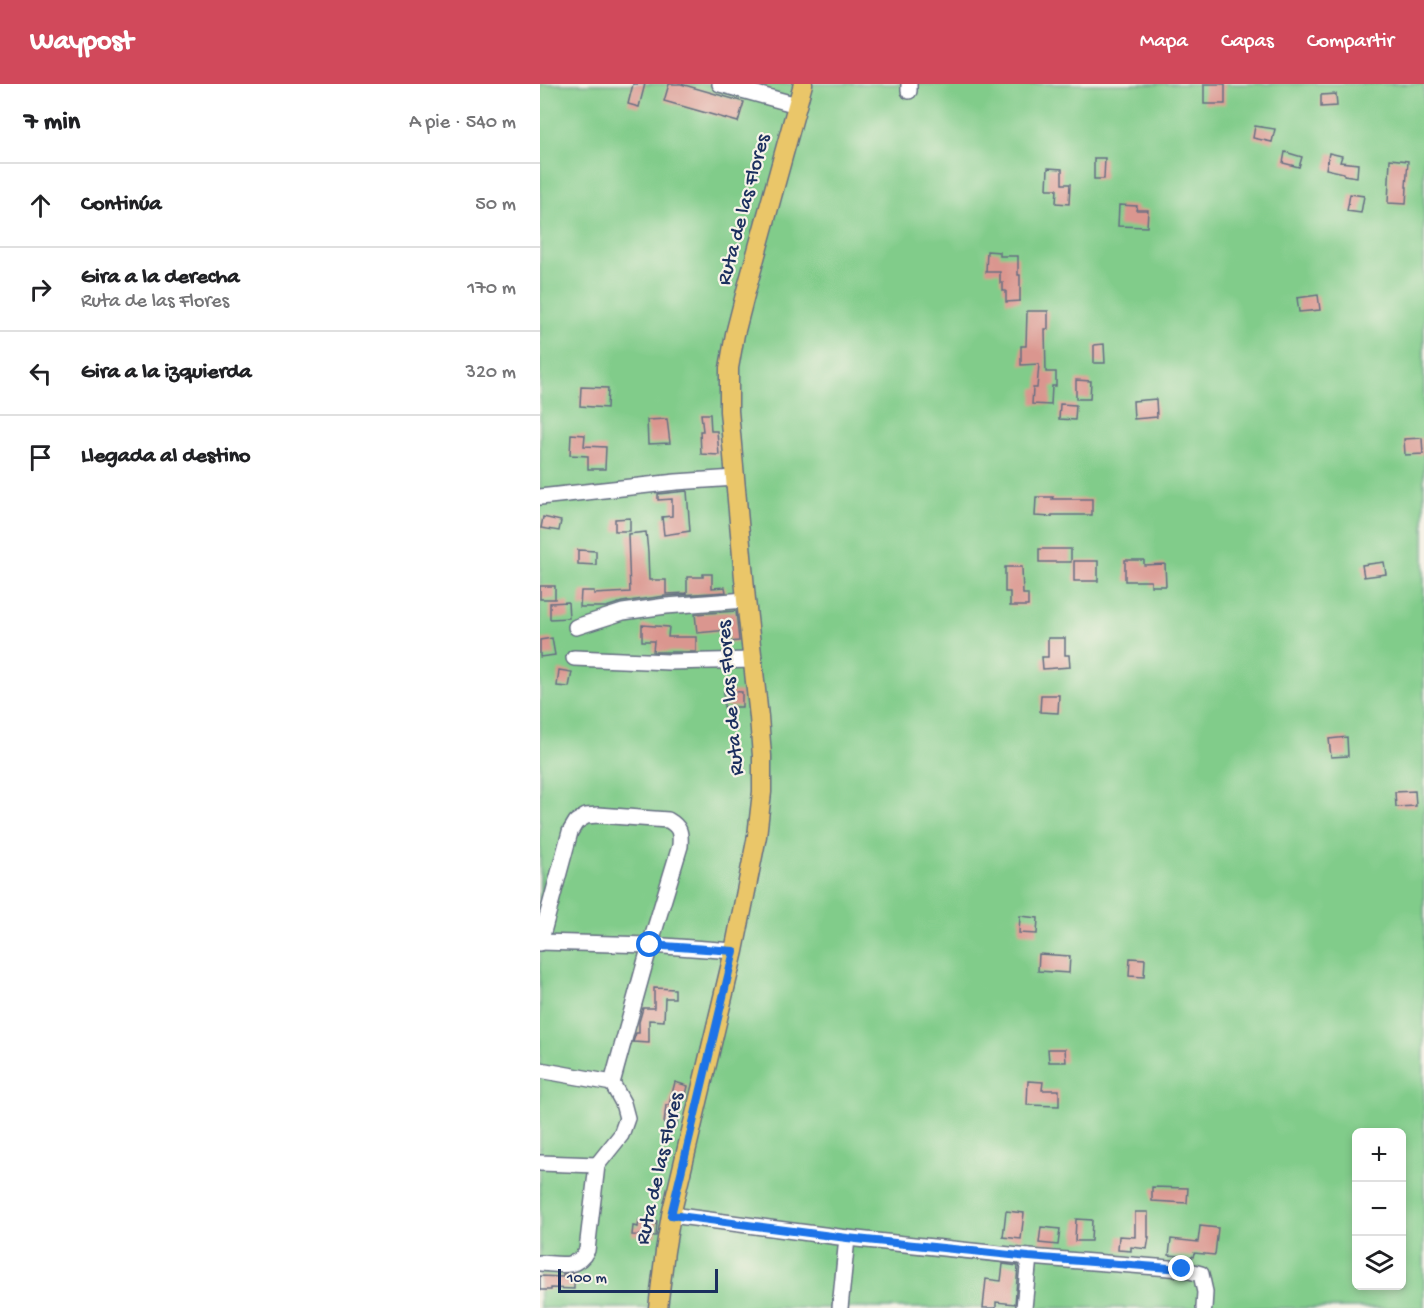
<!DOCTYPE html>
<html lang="es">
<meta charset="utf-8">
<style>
body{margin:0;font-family:"Gochi Hand",sans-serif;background:#f2f2f2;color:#202124}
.controls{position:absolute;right:18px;bottom:18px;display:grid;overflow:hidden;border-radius:9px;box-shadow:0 3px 9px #0003}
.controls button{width:54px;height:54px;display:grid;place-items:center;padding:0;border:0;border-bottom:2px solid #e0e0e0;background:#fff;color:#202124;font:30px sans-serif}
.scale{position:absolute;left:18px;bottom:15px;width:160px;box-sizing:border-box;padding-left:6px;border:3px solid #1b2f5e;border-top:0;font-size:16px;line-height:21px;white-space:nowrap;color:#1b2f5e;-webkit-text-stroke:4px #f7f3e8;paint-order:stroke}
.stop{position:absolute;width:18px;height:18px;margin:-14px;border:4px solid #1a73e8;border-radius:50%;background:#fff}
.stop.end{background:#1a73e8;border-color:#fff;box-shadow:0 2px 6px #0008}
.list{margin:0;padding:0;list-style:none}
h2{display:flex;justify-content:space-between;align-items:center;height:78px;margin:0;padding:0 24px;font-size:26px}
h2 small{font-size:20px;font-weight:400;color:#757577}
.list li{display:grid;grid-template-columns:39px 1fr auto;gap:18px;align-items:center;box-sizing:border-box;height:84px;padding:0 24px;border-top:2px solid #e0e0e0}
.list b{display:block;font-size:22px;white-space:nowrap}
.list p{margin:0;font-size:20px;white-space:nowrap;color:#757577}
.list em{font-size:20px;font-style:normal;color:#757577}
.icon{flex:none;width:33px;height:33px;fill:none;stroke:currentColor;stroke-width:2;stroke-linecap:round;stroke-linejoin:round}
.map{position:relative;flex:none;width:884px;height:1224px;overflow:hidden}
header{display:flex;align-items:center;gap:36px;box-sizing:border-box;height:84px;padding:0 30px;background:#d1495b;color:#fff}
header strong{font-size:28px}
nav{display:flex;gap:33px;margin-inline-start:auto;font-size:21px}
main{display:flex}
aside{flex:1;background:#fff}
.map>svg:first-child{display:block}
.green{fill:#81cc8a;stroke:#4e7e74;stroke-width:1.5;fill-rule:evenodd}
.building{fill:#da968f}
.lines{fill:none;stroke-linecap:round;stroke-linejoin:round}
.minor-casing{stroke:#656e82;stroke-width:18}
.major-casing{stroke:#656e82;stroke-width:21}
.minor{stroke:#fff;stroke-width:15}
.major{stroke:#eac669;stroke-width:18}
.route{stroke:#1a73e8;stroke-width:8}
.labels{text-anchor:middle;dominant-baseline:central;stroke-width:4.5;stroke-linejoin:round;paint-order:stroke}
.street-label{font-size:21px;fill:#1b2f5e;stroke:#f7f3e8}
</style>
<header>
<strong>Waypost</strong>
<nav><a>Mapa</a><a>Capas</a><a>Compartir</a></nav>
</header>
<main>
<aside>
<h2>7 min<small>A pie · 540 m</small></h2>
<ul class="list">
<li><svg class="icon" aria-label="ahead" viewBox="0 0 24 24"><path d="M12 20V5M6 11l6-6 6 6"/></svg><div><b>Continúa</b></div><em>50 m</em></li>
<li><svg class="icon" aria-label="right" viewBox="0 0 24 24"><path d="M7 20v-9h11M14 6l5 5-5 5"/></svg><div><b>Gira a la derecha</b><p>Ruta de las Flores</p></div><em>170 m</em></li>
<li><svg class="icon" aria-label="left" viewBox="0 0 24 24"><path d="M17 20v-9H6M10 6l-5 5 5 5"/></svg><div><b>Gira a la izquierda</b></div><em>320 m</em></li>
<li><svg class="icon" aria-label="arrive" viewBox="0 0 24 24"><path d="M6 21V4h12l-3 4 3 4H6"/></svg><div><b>Llegada al destino</b></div></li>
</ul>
</aside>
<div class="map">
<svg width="884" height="1224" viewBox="0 0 884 1224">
<rect width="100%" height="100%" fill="#f7f3e8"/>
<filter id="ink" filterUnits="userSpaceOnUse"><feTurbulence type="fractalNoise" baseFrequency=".0167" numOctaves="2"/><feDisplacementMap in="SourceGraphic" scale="12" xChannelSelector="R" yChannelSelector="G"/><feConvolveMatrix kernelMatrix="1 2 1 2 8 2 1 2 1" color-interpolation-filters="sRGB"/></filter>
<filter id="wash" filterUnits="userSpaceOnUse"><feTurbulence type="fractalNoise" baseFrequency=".008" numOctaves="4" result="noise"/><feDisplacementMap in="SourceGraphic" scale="24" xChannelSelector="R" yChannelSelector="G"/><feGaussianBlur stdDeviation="1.35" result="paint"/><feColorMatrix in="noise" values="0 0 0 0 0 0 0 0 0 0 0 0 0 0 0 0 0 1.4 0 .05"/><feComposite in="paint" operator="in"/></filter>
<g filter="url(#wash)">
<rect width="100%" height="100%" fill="#efe3c6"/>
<!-- green -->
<path class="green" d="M0,0H884V1224H0ZM816,1048H862V1202H816Z"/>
<g id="blocks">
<!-- building -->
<g class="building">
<path d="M93,0H105L99,23L88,20Z"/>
<path d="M129,0H141L204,18L198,38L124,17Z"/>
<rect x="664" y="0" width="21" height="20"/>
<path d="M796,10L797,22L781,23V11Z"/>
<path d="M715,42L735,45L732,58L713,54Z"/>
<path d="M745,68L762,73L759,83L743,79Z"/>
<path d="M789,69L802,72L800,78L818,80L817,93L804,91V89L786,85Z"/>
<path d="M554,74H565L564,95H554Z"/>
<path d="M850,75L868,77L866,103H867L866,120L848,119Z"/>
<path d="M508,84L522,85V100H530L529,120L516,119L517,105H507Z"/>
<path d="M810,110L824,112L821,129L807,127Z"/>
<path d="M579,121L597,122L596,126H608L607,143L578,142Z"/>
<path d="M447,167L460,168V172H478V191H480V217L466,218V207H463V199H460V188H446Z"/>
<path d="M778,211L780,226L759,228L757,214Z"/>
<path d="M487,227H508V245H505L506,288H516V302H512L511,321L492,320L493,304H497L499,280L481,281V262H486Z"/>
<path d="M564,260L565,279H554V261Z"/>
<path d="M536,296L551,297L550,315H536Z"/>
<path d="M41,303L68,304L67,324L40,322Z"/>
<path d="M616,315L617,333L594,335L593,317Z"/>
<path d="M520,320L536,321L535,336L519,335Z"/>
<path d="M161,330H170L171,347H177L179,371L161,370L160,347H163Z"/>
<path d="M127,335L130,359L108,360L107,336Z"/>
<path d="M31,350L45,351L44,362L66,363L65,385H48V372L30,371Z"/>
<path d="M882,354L883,370L865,371L864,355Z"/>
<path d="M147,407L150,447L124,451L122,433L132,432V415L118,416V410Z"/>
<path d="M496,413H513L512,415H552V431H512V433L495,432Z"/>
<path d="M3,433L21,437L19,447L1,444Z"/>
<path d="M90,434V447H75V435Z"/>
<path d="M106,448L108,468L109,496H126V510L147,509V493H163V490H172V504L185,503L186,508L125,512L82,518L66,523H40L41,507H54V510L90,508L88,450Z"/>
<rect x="499" y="465" width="32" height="13"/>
<path d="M38,466L56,467V481L38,480Z"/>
<path d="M585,476H604V481L625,480L626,502H611V497H585Z"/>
<rect x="534" y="477" width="24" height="20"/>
<path d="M844,478L846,490L824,493L822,481Z"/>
<path d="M465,483H482L483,510H488V522H470V508H465Z"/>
<rect x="0" y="502" width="15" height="13"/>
<path d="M28,518L29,534L10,535V519Z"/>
<path d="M196,527L199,557L189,558L188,546L157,549L155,530Z"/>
<path d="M102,541L129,543L128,553H156V568H113L114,557H102Z"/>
<path d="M12,554L15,571L0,573V556Z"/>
<path d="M508,554H525V571H529L530,583L503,585L502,573H508Z"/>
<path d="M19,586L32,588L29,603L17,602Z"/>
<path d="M184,607L202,608V623H184Z"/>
<path d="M501,611H519L518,629L500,628Z"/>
<path d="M807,653L808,672L791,673L789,655Z"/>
<path d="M875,707L876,722L856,723L855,708Z"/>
<path d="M480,832L498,834L497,850L479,849Z"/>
<path d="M499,870L530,872L529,889L498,887Z"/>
<path d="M590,874L605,875L604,893L589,892Z"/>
<path d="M114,904L135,905V914H125L124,937L109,936V959L93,958L96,949H99V938L103,924H114Z"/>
<path d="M508,965H525L526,978H509Z"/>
<path d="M488,997L503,998L502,1006H519V1022L487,1021Z"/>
<path d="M135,998L148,1002L145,1016L140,1015L137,1041L124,1040L126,1021H129Z"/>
<path d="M612,1103L648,1104L647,1119L612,1117Z"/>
<path d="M466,1127L484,1129L481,1155L463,1153Z"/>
<path d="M595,1128H608V1153H609L607,1165L591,1163V1167L578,1166L579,1152L595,1153Z"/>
<path d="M536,1135L552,1136L551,1157H535Z"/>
<path d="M99,1136L117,1137L116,1152L92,1151L93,1142L98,1143Z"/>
<path d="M660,1142L678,1144L675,1171L654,1169L653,1173L629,1171L631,1155L658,1158Z"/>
<path d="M501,1143L520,1145L518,1161L499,1159Z"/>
<path d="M463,1180L478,1182L475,1220L456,1218V1224H443L446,1195L461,1197Z"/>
<path d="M34,1189V1205L11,1204V1206H0V1192L23,1193V1190Z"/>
</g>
</g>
</g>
<g filter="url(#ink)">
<use href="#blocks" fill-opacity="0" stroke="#656e82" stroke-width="1.5"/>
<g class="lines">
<!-- minor casing -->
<g class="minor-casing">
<g id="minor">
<path d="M180,0L257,21"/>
<path d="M369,0V7"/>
<path d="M0,413L136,398L195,394"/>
<path d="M36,543L83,528L126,522L206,516"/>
<path d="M34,574L129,578L213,576"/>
<path d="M0,858L110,861L194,867"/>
<path d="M0,859L30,748L36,738L46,732L58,731L128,736C140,743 141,748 140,762L110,861L72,999L83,1019L87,1034L81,1051L57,1081L47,1166C37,1186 19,1180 0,1179"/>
<path d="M0,986L72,999"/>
<path d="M0,1079L57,1081"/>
<path d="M131,1131L307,1154L489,1173L642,1185L661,1190L665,1208L664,1224"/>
<path d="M300,1224L307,1154"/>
<path d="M484,1224L489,1173"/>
</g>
</g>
<!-- major casing -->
<g class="major-casing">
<path id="major" d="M118,1224L125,1167L131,1131L194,867L217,752L222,708V672L219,633L206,516L189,327V284L195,250L206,207L263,0"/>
</g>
<!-- minor -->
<use href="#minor" class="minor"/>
<!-- major -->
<use href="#major" class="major"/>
</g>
</g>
<g class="lines" filter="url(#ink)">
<!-- route -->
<path class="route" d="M110,861L194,867L131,1131L307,1154L489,1173L642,1185"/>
</g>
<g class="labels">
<!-- street labels -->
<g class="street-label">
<text transform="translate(205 126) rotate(-75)">Ruta de las Flores</text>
<text transform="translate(192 614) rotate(-95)">Ruta de las Flores</text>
<text transform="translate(121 1085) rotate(-77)">Ruta de las Flores</text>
</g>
</g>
</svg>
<div class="controls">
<button>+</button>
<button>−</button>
<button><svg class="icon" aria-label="layers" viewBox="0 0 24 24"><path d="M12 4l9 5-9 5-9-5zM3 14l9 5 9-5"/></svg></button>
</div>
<div class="scale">100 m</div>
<div class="stop" style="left:110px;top:861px"></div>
<div class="stop end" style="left:642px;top:1185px"></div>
</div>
</main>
